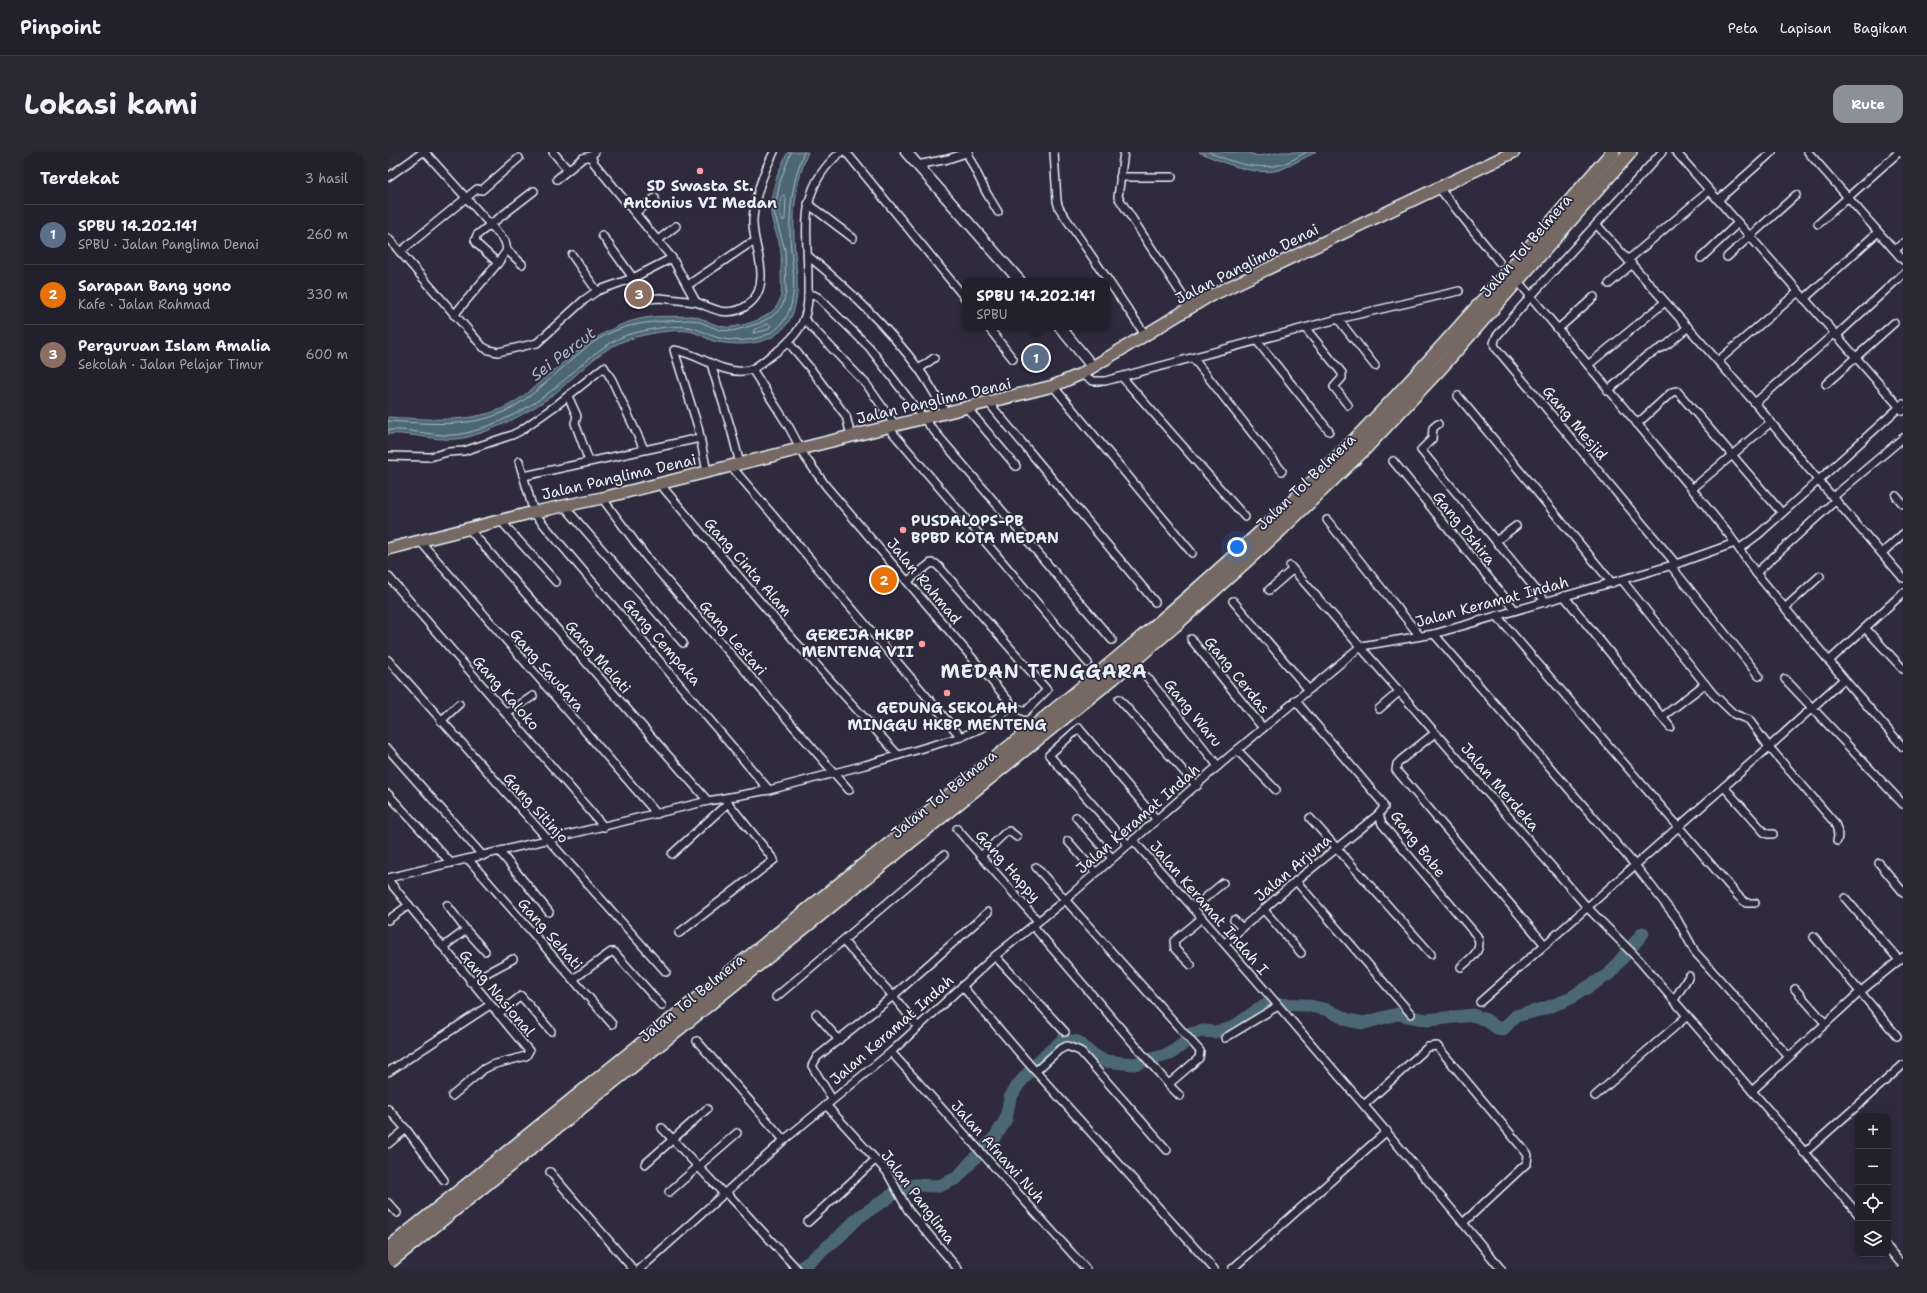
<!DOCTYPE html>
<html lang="id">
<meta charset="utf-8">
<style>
body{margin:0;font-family:"Shantell Sans",sans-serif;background:#2b2836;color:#f1f3f6}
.controls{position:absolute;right:12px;bottom:12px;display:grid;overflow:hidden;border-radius:8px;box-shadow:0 2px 6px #0003}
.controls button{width:36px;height:36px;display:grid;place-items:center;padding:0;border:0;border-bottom:1px solid #403e4a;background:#23202e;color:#f1f3f6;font:20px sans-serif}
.you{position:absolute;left:849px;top:395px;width:14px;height:14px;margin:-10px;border:3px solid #fff;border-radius:50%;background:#1a73e8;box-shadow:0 0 0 6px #1a73e833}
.badge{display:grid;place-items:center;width:26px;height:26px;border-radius:50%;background:#8c9099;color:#fff;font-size:13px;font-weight:700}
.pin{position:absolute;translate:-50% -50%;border:2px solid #fff;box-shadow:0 1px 4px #0006}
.popup{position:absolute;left:574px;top:126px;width:148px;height:52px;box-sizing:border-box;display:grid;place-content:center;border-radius:8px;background:#23202e;filter:drop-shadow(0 1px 3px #0005);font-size:13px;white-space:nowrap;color:#a3a3aa}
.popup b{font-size:15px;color:#f1f3f6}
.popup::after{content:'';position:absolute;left:50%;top:100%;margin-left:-8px;border:8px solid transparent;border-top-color:#23202e}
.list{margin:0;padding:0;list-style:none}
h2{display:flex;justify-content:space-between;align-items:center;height:52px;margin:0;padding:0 16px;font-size:17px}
h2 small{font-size:13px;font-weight:400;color:#a3a3aa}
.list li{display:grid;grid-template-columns:26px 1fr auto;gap:12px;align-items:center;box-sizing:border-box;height:60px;padding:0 16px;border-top:1px solid #403e4a}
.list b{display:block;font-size:15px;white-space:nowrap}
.list p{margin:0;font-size:13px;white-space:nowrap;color:#a3a3aa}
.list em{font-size:13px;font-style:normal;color:#a3a3aa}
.icon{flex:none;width:22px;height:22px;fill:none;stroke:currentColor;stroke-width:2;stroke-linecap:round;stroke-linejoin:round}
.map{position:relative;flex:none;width:1515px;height:1117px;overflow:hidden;border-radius:12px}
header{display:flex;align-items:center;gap:24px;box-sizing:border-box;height:56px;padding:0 20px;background:#23202e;border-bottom:1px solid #403e4a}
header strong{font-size:19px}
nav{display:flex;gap:22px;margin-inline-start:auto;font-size:14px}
.intro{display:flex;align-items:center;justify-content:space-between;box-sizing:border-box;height:96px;padding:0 24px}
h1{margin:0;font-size:28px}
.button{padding:10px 18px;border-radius:12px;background:#8c9099;color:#fff;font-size:14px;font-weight:700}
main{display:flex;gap:24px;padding:0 24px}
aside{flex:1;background:#23202e;border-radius:12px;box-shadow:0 2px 6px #0003}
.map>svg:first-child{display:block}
.water{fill:#4d6775;stroke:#8b9ea9}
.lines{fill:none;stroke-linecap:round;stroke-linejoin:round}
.shore{stroke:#aabac4;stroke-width:1}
.river{stroke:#4d6775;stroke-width:13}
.street-casing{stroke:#e8f1f8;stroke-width:10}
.secondary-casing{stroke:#e8f1f8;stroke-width:13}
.primary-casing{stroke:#e8f1f8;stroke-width:14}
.highway-casing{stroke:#e8f1f8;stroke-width:16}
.street{stroke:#2f2a3d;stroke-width:7}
.secondary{stroke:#2f2a3d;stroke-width:10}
.primary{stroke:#766964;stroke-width:11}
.highway{stroke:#766964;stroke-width:13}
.poi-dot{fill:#ff9aa2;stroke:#2f2a3d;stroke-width:1.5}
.labels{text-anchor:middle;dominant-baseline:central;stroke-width:3.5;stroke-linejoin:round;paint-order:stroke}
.poi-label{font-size:15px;font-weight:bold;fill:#e8f1f8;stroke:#2f2a3d}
.street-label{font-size:15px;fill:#e8f1f8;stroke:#2f2a3d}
.water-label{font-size:16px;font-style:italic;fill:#aabac4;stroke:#2f2a3d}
.district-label{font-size:19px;font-weight:bold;letter-spacing:1px;fill:#e8f1f8;stroke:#2f2a3d}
</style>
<header>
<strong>Pinpoint</strong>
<nav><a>Peta</a><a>Lapisan</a><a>Bagikan</a></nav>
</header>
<div class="intro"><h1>Lokasi kami</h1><a class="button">Rute</a></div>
<main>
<aside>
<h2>Terdekat<small>3 hasil</small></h2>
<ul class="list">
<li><span class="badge" style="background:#5c6f8a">1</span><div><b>SPBU 14.202.141</b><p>SPBU · Jalan Panglima Denai</p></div><em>260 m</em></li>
<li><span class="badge" style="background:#e8710a">2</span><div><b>Sarapan Bang yono</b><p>Kafe · Jalan Rahmad</p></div><em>330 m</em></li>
<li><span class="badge" style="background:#8d6e63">3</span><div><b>Perguruan Islam Amalia</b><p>Sekolah · Jalan Pelajar Timur</p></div><em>600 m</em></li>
</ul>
</aside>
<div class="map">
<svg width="1515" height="1117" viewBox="0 0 1515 1117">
<rect width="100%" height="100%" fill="#2f2a3d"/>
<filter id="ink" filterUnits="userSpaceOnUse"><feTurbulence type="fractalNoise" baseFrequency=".025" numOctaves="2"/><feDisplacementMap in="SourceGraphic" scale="8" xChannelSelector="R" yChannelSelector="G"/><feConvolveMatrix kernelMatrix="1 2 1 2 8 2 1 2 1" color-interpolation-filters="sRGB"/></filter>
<g filter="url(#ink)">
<!-- water -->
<g class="water">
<path d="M400,0H420C409,27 405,53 406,81C406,110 416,143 401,169C386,194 354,194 329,190C319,188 310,180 300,179C285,177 256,182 242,187C211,196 189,224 165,243C140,261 109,277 80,285C53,292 26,280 0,282V265C36,267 73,271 108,259C128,252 144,237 160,223C189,200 215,175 252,167C268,163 287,165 304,164C318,166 329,177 344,175C359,173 385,165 391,150C395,141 393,130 393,120C393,111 394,100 391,90C388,80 384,72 383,61C381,41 391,17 400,0Z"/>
<path d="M811,0H859L870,4L894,0H928C917,5 906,12 894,17C870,26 833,10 811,0Z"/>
</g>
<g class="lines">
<!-- shore -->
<g class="shore">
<path d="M821,0C842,10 867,18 890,13C900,12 910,4 919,0"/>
<path d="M396,43L398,45L397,67L395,69L391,60L394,45Z"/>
<path d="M381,172L383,174L379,178L365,181L366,178Z"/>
<path d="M0,269C36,271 77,276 111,262C155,244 185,196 226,179C251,169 277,169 304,168L310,169L331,178L345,179L369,172L383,165L390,159L395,152L398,140L397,98L386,60L392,30L403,0"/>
<path d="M0,278C26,276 52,288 79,281C108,273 139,258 163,239C186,221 213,191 242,182C259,178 282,173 299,175C310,176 318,182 328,185C350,192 384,189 397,167C412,143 403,111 402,84C401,55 405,27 416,0"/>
</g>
<!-- river -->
<path class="river" d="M412,1117L451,1085L471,1065L504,1043L526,1033L551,1034L569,1026L584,1009L608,984L618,967L622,946L630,933L650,910L675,888L690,890L701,900L716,909L746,912L782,902L795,892L802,882L815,879L827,880L841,877L851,871L878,852L917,853L940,858L960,868L976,871L1009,862L1039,868L1085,863L1098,868L1109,876L1115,877L1128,864L1155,857L1179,848L1221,822L1255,781"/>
<!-- street casing -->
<g class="street-casing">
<g id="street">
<path d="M37,0L117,89L119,98L110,111"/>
<path d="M165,0L180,18"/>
<path d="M207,0L203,4L206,11L284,106L308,150L272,146L259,147"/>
<path d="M458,0L577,146"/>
<path d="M666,0L669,49L671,56L758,184"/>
<path d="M736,0L730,45L802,155"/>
<path d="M1274,0C1219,62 1161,121 1108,185L1106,191L1107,195L1288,412"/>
<path d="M1288,0L1515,259"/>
<path d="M1420,0L1515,108"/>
<path d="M579,1L598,40L610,60"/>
<path d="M529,13L560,7L581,0"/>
<path d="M0,25L35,0"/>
<path d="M732,25H784"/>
<path d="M169,27L195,6L203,4"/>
<path d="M1051,36L1111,110"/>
<path d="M1330,48L1384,0"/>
<path d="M420,52L465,86"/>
<path d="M247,61L267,46"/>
<path d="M1430,72L1511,0"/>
<path d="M1209,73L1367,251L1430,328L1515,426"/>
<path d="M214,83L245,126"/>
<path d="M0,86L95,195L101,198L110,200L149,191L196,148L209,139L245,126L284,106"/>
<path d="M269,89L288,74"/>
<path d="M119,98L134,112"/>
<path d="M1507,98L1515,91"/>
<path d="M12,100L89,37L94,38L131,6"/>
<path d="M184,103L209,139"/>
<path d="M420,104C457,133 503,179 531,217C541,231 549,246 558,261"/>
<path d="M1339,105L1408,43"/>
<path d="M1313,106L1350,71"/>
<path d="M1240,108L1321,39"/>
<path d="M1221,132L1244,112"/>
<path d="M300,133L359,93L367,90"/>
<path d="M1134,134L1304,337L1342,384L1368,421L1456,527L1515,595"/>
<path d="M420,144L426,143L431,146L481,195L536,267L724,488"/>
<path d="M1416,147L1490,80"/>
<path d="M308,150C316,153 324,157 332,159C354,163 373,148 373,125C374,106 364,87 365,67C367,43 375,21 386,0"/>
<path d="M66,163L110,111L89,92L87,88L89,83L146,39"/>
<path d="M416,167L479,233L507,273"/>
<path d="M950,167L987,214"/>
<path d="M600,175L625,207"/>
<path d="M918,177L954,221V226L946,235L960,253"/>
<path d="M1170,177L1206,145"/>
<path d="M1448,184L1515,122"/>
<path d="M869,189L941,279"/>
<path d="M400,190L422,216L458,264L463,284"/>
<path d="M805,206L894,319"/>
<path d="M1330,209L1410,140"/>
<path d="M323,212L343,277L352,312"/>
<path d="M1200,213L1277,150"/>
<path d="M364,217L401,275L417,305L438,334L625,554L637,560L659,538L554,418L548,412L543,411L520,429"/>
<path d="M531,217L546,206"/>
<path d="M693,222L705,229H717L950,167L1071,139"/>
<path d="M734,225L857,365"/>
<path d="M1438,232L1506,171"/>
<path d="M665,234L804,401"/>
<path d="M1220,239L1257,205L1280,192L1300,175"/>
<path d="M180,244L189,264L187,271L201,309"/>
<path d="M1070,244L1224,431"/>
<path d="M601,251L767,450"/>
<path d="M1367,251L1446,182"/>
<path d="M579,256L628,314"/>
<path d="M1050,272L1045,276L1044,287L1033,298L1158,450"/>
<path d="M1249,272L1284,240L1289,239L1394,361"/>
<path d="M500,275L700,511"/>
<path d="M0,304L42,305L60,300L76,299L124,283L132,279L170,252L216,215L224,228L256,297"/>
<path d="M131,309L146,361L381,638"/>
<path d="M1005,309L1127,458"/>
<path d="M343,314L573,585"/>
<path d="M319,320L310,275L286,198C310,201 331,221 355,219C366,219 375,209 384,203C397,194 410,182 416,167C421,155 420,142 420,128C420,78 408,37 453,0"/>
<path d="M136,324L312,286"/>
<path d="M272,332L387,467L510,603"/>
<path d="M1304,337L1383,270"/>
<path d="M1508,344L1515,352"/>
<path d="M1445,345L1515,286"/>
<path d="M214,346L259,406L461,638"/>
<path d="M177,355L295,491"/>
<path d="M939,368L1031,483"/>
<path d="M113,369L168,430"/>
<path d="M81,377L320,649"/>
<path d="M32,389L269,662"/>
<path d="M1108,389L1128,374"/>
<path d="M1351,397L1371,382L1515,252"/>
<path d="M1494,401L1515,382"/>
<path d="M902,414L1199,755L1251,808L1364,939L1472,840L1515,805"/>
<path d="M1283,414L1371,524"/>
<path d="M1368,421L1448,348"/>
<path d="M0,424L216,675"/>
<path d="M1234,428L1325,542L1346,562L1361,568L1381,595L1456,527"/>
<path d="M881,438L904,418"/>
<path d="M1176,444L1282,575"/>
<path d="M845,449L920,537"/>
<path d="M1398,455L1432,424"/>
<path d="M1109,464L1351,745L1358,751H1367"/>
<path d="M1477,476L1515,517"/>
<path d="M1046,482L1247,713L1289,767L1307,800L1400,904"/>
<path d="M803,487L875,576"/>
<path d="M0,508L278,820"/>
<path d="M1441,509L1515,441"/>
<path d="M759,525L830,614"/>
<path d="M1397,527L1515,652"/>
<path d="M731,547L809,634"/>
<path d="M907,548L993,649L996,655L991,662L994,672L1089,784C1096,798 1083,806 1073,815"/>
<path d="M991,557L1012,539"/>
<path d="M118,562L145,544"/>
<path d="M1274,565L1317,532"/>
<path d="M53,569L71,552"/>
<path d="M691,576L661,603L740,693"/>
<path d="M693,579L769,668"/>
<path d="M1047,581L1013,608L1009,612L1008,618L1157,793"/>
<path d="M0,597L95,704"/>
<path d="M849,598L888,638"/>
<path d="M1336,635L1376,680L1380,682H1385"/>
<path d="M0,642L63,711"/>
<path d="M688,665L724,706"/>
<path d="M922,666L1043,802"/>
<path d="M569,677L650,769"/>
<path d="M745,688C870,829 993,971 1113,1117"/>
<path d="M680,689L708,721"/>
<path d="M112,700L161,760"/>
<path d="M284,702L340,651"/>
<path d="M593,704L618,680L621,679L629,685"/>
<path d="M81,708L224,872"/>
<path d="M1491,711L1515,740"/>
<path d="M648,715L812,899L811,906L782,931V934L792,944"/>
<path d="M0,726L320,649L381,638L477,613L573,585L598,574L625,554"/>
<path d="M0,728L141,899L138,904L104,913L96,917L64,944"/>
<path d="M908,729L1023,862"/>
<path d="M1457,746L1511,808"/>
<path d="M805,756L835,731"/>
<path d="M875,757L913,801"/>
<path d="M0,768L21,753"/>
<path d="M846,768L854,776"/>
<path d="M645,774L782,934"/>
<path d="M78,778L97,799"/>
<path d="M291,781L386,708L337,647"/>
<path d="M1426,785L1509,884"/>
<path d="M455,789L505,844L530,875"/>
<path d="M837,791L908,729L991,662"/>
<path d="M55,795L78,778L59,753"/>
<path d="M607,804L677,880"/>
<path d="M803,813L787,797L786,789L814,766"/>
<path d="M184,828L223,800H226L274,854"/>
<path d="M82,830L125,807"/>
<path d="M574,834L641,912L826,1117"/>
<path d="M1407,837L1437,871"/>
<path d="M388,845L556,703"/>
<path d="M1286,848L1301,824"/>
<path d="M1092,850L1381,595L1446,670C1450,677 1451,682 1449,689"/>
<path d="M110,862L133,844L163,879"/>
<path d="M428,862L451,888"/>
<path d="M837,886L890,854"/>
<path d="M309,889L396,988"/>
<path d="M503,900L698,1117"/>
<path d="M648,919L671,898L679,894L692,899L779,998"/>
<path d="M0,920L102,853"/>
<path d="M1364,939L1470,1062"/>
<path d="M1207,944L1298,865"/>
<path d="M444,947L424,914L429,905L505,844L600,760"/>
<path d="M438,953L499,1020L520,1058L570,1117"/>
<path d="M976,953L1040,895L1049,894L1136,998L1140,1003L1139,1011L1075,1071"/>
<path d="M0,957L18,977L0,992"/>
<path d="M274,976L336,1042"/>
<path d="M18,977L56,1028"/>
<path d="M1416,1001L1515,913"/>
<path d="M257,1012L319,957"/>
<path d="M162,1020L245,1117"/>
<path d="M281,1040L349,981"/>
<path d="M338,1040L409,1117"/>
<path d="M0,1051L9,1061"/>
<path d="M420,1070L487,1008"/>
<path d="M1500,1096L1515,1114"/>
<path d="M252,1117L396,988L503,900L607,804L677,748L830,614L973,494L1046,482L1288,412L1347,391"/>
<path d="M844,1117L999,979"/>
</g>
</g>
<!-- secondary casing -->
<g class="secondary-casing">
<g id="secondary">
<path d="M518,0L632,129"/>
<path d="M672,175L704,214"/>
</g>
</g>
<!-- primary casing -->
<g class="primary-casing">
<path id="primary" d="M0,397L142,361L214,346L665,234L693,222L818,146L1126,0"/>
</g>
<!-- highway casing -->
<g class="highway-casing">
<g id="highway">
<path d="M0,1097C168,961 335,826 503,691C640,580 779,471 907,348C1020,239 1122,118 1225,0"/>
<path d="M0,1111L726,525L787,473L893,377L976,297L1054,214L1242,0"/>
</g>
</g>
<!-- street -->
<use href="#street" class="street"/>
<!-- secondary -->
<use href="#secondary" class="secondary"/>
<!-- primary -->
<use href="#primary" class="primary"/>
<!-- highway -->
<use href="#highway" class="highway"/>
</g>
</g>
<!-- markers -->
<g class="poi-dot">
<circle cx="312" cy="19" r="4"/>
<circle cx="515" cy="378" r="4"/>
<circle cx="534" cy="492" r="4"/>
<circle cx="559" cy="541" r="4"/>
</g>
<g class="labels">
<!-- poi labels -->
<g class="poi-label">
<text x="312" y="34">SD Swasta St.<tspan x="312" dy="17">Antonius VI Medan</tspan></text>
<text x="523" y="369" text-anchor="start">PUSDALOPS-PB<tspan x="523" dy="17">BPBD KOTA MEDAN</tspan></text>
<text x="526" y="483" text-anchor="end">GEREJA HKBP<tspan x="526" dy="17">MENTENG VII</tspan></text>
<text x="559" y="556">GEDUNG SEKOLAH<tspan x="559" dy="17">MINGGU HKBP MENTENG</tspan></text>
</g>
<!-- street labels -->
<g class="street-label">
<text transform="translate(1138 94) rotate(-49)">Jalan Tol Belmera</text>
<text transform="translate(859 112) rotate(-27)">Jalan Panglima Denai</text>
<text transform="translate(546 249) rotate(-13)">Jalan Panglima Denai</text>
<text transform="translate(1187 271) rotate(50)">Gang Mesjid</text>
<text transform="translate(231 325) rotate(-13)">Jalan Panglima Denai</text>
<text transform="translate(918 330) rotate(-44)">Jalan Tol Belmera</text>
<text transform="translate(1076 376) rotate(51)">Gang Dshira</text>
<text transform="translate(360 415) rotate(49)">Gang Cinta Alam</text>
<text transform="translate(536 429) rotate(50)">Jalan Rahmad</text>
<text transform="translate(1104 450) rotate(-15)">Jalan Keramat Indah</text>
<text transform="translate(345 486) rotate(49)">Gang Lestari</text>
<text transform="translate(274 490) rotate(49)">Gang Cempaka</text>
<text transform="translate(210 505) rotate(49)">Gang Melati</text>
<text transform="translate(159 518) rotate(49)">Gang Saudara</text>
<text transform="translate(849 523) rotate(51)">Gang Cerdas</text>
<text transform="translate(118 541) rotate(49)">Gang Kaloko</text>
<text transform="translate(805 561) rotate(51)">Gang Waru</text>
<text transform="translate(1112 635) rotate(49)">Jalan Merdeka</text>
<text transform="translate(556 642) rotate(-39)">Jalan Tol Belmera</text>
<text transform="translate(148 656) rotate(48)">Gang Sitinjo</text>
<text transform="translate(750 667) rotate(-41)">Jalan Keramat Indah</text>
<text transform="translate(1030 692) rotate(52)">Gang Babe</text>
<text transform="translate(620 714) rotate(49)">Gang Happy</text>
<text transform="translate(905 716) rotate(-40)">Jalan Arjuna</text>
<text transform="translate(821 756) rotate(49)">Jalan Keramat Indah I</text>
<text transform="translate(162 782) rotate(49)">Gang Sehati</text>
<text transform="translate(109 841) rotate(50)">Gang Nasional</text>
<text transform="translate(304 846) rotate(-39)">Jalan Tol Belmera</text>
<text transform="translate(504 878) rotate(-41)">Jalan Keramat Indah</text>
<text transform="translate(610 1000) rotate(48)">Jalan Afnawi Nuh</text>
<text transform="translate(530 1045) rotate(53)">Jalan Panglima</text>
</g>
<!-- water labels -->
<g class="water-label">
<text transform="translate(175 202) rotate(-37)">Sei Percut</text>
</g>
<!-- district labels -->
<g class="district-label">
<text x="656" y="519">MEDAN TENGGARA</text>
</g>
</g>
</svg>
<div class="controls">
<button>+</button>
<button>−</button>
<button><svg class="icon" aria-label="locate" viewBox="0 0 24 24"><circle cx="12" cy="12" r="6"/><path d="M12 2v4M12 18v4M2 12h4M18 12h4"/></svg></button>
<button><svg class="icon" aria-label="layers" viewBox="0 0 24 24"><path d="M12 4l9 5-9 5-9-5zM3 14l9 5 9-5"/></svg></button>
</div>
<div class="you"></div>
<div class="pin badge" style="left:648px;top:206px;background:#5c6f8a">1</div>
<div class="popup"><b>SPBU 14.202.141</b>SPBU</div>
<div class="pin badge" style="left:496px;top:428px;background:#e8710a">2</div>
<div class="pin badge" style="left:251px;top:142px;background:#8d6e63">3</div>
</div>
</main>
